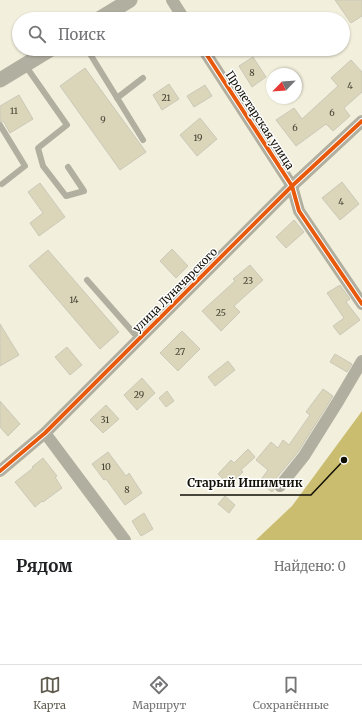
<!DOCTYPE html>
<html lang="ru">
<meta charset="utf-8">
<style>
body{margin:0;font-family:Merriweather,serif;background:#f2f2f2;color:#202124}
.compass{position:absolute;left:266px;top:68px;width:36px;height:36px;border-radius:50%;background:#fff;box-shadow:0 1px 3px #0004;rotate:245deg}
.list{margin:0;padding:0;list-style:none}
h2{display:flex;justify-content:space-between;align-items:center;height:52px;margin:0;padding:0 16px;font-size:17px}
h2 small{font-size:13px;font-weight:400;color:#757577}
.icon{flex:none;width:22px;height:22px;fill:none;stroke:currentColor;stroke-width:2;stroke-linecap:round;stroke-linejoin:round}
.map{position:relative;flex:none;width:362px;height:540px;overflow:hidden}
.search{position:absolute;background:#fff;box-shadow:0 1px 3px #0004;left:12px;right:12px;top:12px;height:44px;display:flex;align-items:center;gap:10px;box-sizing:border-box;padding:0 14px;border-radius:22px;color:#757577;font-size:15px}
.sheet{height:124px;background:#fff}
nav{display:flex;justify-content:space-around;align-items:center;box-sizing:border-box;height:56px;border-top:1px solid #e0e0e0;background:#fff;font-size:11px;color:#757577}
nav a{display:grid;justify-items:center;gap:2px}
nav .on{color:#605d50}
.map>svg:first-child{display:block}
.water{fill:#cabd70}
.building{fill:#dbd6ba;stroke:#cac8b9}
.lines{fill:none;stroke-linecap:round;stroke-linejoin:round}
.service{stroke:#b1afa0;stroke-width:6}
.minor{stroke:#b1afa0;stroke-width:12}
.tertiary{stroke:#b1afa0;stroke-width:15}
.cycleway-casing{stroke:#fff;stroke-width:6}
.cycleway{stroke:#e8590c;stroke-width:4}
.labels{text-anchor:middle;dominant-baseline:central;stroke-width:3;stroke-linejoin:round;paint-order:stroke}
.number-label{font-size:9px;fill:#444132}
.street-label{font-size:11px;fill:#110f04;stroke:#fff}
.leader{fill:none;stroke:#110f04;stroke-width:1.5}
.callout-dot{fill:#110f04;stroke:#fff;stroke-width:1.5}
.callout-label{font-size:12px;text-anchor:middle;font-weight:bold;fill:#110f04;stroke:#fff;stroke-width:3;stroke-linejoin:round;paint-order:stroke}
</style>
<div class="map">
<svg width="362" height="540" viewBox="0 0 362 540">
<rect width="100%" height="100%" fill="#f2efdc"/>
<!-- water -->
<path class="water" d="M362,411V540H256L292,506Z"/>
<!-- building -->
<g class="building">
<path d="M335,0H362V16L351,23Z"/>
<path d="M253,57L266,77L252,87L239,66Z"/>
<path d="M351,60L362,72V92L344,108L350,116L333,131L326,124L296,146L276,120L294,108L302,119L338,86L331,78Z"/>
<path d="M85,68L146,152L120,170L60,86Z"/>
<path d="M169,84L179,99L162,110L153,95Z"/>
<path d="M205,85L212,96L194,107L187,96Z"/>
<path d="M19,95L33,119L10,133L4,122L0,121V106Z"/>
<path d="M200,118L217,139L197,156L180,135Z"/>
<path d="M342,182L359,204L340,220L322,198Z"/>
<path d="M40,183L65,217L39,236L30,223L43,213L28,192Z"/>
<path d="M294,220L304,232L286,248L276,237Z"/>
<path d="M172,249L188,266L176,278L160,261Z"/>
<path d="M48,250L119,332L100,349L29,266Z"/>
<path d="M250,265L263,280L234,306L240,312L221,331L202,311L235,281L233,279Z"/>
<path d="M340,285L350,299L346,302L360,320L340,335L333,326L344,318L327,293Z"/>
<path d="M0,324L19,355L0,366Z"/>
<path d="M182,331L200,349L178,371L160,353Z"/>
<path d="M67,347L82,365L70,375L55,357Z"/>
<path d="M335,354L352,364L347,372L330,362Z"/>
<path d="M228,361L235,370L215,386L208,377Z"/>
<path d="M142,378L155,393L137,410L124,395Z"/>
<path d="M323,389L333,396L298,452L274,481L273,485L274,490L272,492L259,482L268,470L256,460L271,442L278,448L283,440L289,445L310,415L306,412Z"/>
<path d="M167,391L174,401L166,407L159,398Z"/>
<path d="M0,401L20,424L8,436L0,427Z"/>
<path d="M106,405L119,419L103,433L90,420Z"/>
<path d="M248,449L255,457L241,470L243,472L229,485L218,474L231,460L234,463Z"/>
<path d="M108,452L126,476L129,473L142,493L125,505L106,479L104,480L92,464Z"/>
<path d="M43,458L57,476L55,477L62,488L43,502L42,501L35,507L15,482L33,468L32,467Z"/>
<path d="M225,496L235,505L229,513L218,504Z"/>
<path d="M144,513L153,529L141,536L132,521Z"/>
</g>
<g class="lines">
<!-- service -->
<g class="service">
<path d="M87,49L143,140"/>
<path d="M25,65L67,125L38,148L43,166L66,196L84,191L68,167"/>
<path d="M117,98L143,78"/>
<path d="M0,125L25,166L2,184"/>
<path d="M87,280L139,339"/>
</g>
<!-- minor -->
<g class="minor">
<path d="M172,0L184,19"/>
<path d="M203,49L292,186L299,211L362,304"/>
<path d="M45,433L125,540"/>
<path d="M0,471L45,433L292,186L362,121"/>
<path d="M280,486L304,456L339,400L362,361"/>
</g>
<!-- tertiary -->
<g class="tertiary">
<path d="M99,19L130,0"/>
<path d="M0,80L51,49"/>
</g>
<!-- cycleway casing -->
<g class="cycleway-casing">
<g id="cycleway">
<path d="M203,49L292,186L299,211L362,304"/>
<path d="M0,471L45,433L292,186L362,121"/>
</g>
</g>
<!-- cycleway -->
<use href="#cycleway" class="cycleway"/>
</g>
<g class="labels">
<!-- number labels -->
<g class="number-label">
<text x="252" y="72">8</text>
<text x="350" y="85">4</text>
<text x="166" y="97">21</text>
<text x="14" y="110">11</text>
<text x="332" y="112">6</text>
<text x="103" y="119">9</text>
<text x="295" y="127">6</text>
<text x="198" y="137">19</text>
<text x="341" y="201">4</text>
<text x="248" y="280">23</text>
<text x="74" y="299">14</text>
<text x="221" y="312">25</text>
<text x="180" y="351">27</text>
<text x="139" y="394">29</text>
<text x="105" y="419">31</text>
<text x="106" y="466">10</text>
<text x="127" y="489">8</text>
</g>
<!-- street labels -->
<g class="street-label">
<text transform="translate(260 120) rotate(57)">Пролетарская улица</text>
<text transform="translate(175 290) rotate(-45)">улица Луначарского</text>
</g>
</g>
<!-- callouts -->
<path class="leader" d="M344 460L311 495H180"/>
<circle class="callout-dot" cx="344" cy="460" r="4"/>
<g class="callout-label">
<text x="245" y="487">Старый Ишимчик</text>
</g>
</svg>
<svg class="compass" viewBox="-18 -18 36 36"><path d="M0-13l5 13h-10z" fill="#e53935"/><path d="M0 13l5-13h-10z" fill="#757577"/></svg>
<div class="search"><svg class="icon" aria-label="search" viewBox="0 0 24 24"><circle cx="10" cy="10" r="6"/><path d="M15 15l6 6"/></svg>Поиск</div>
</div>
<section class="sheet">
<h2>Рядом<small>Найдено: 0</small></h2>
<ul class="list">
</ul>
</section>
<nav>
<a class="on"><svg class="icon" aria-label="map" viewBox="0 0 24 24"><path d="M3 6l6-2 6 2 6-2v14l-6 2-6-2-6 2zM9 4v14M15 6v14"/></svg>Карта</a>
<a><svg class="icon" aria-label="directions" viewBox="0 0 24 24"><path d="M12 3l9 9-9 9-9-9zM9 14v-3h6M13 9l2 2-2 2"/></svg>Маршрут</a>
<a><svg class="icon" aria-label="saved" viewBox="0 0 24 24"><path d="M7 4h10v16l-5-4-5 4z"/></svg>Сохранённые</a>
</nav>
